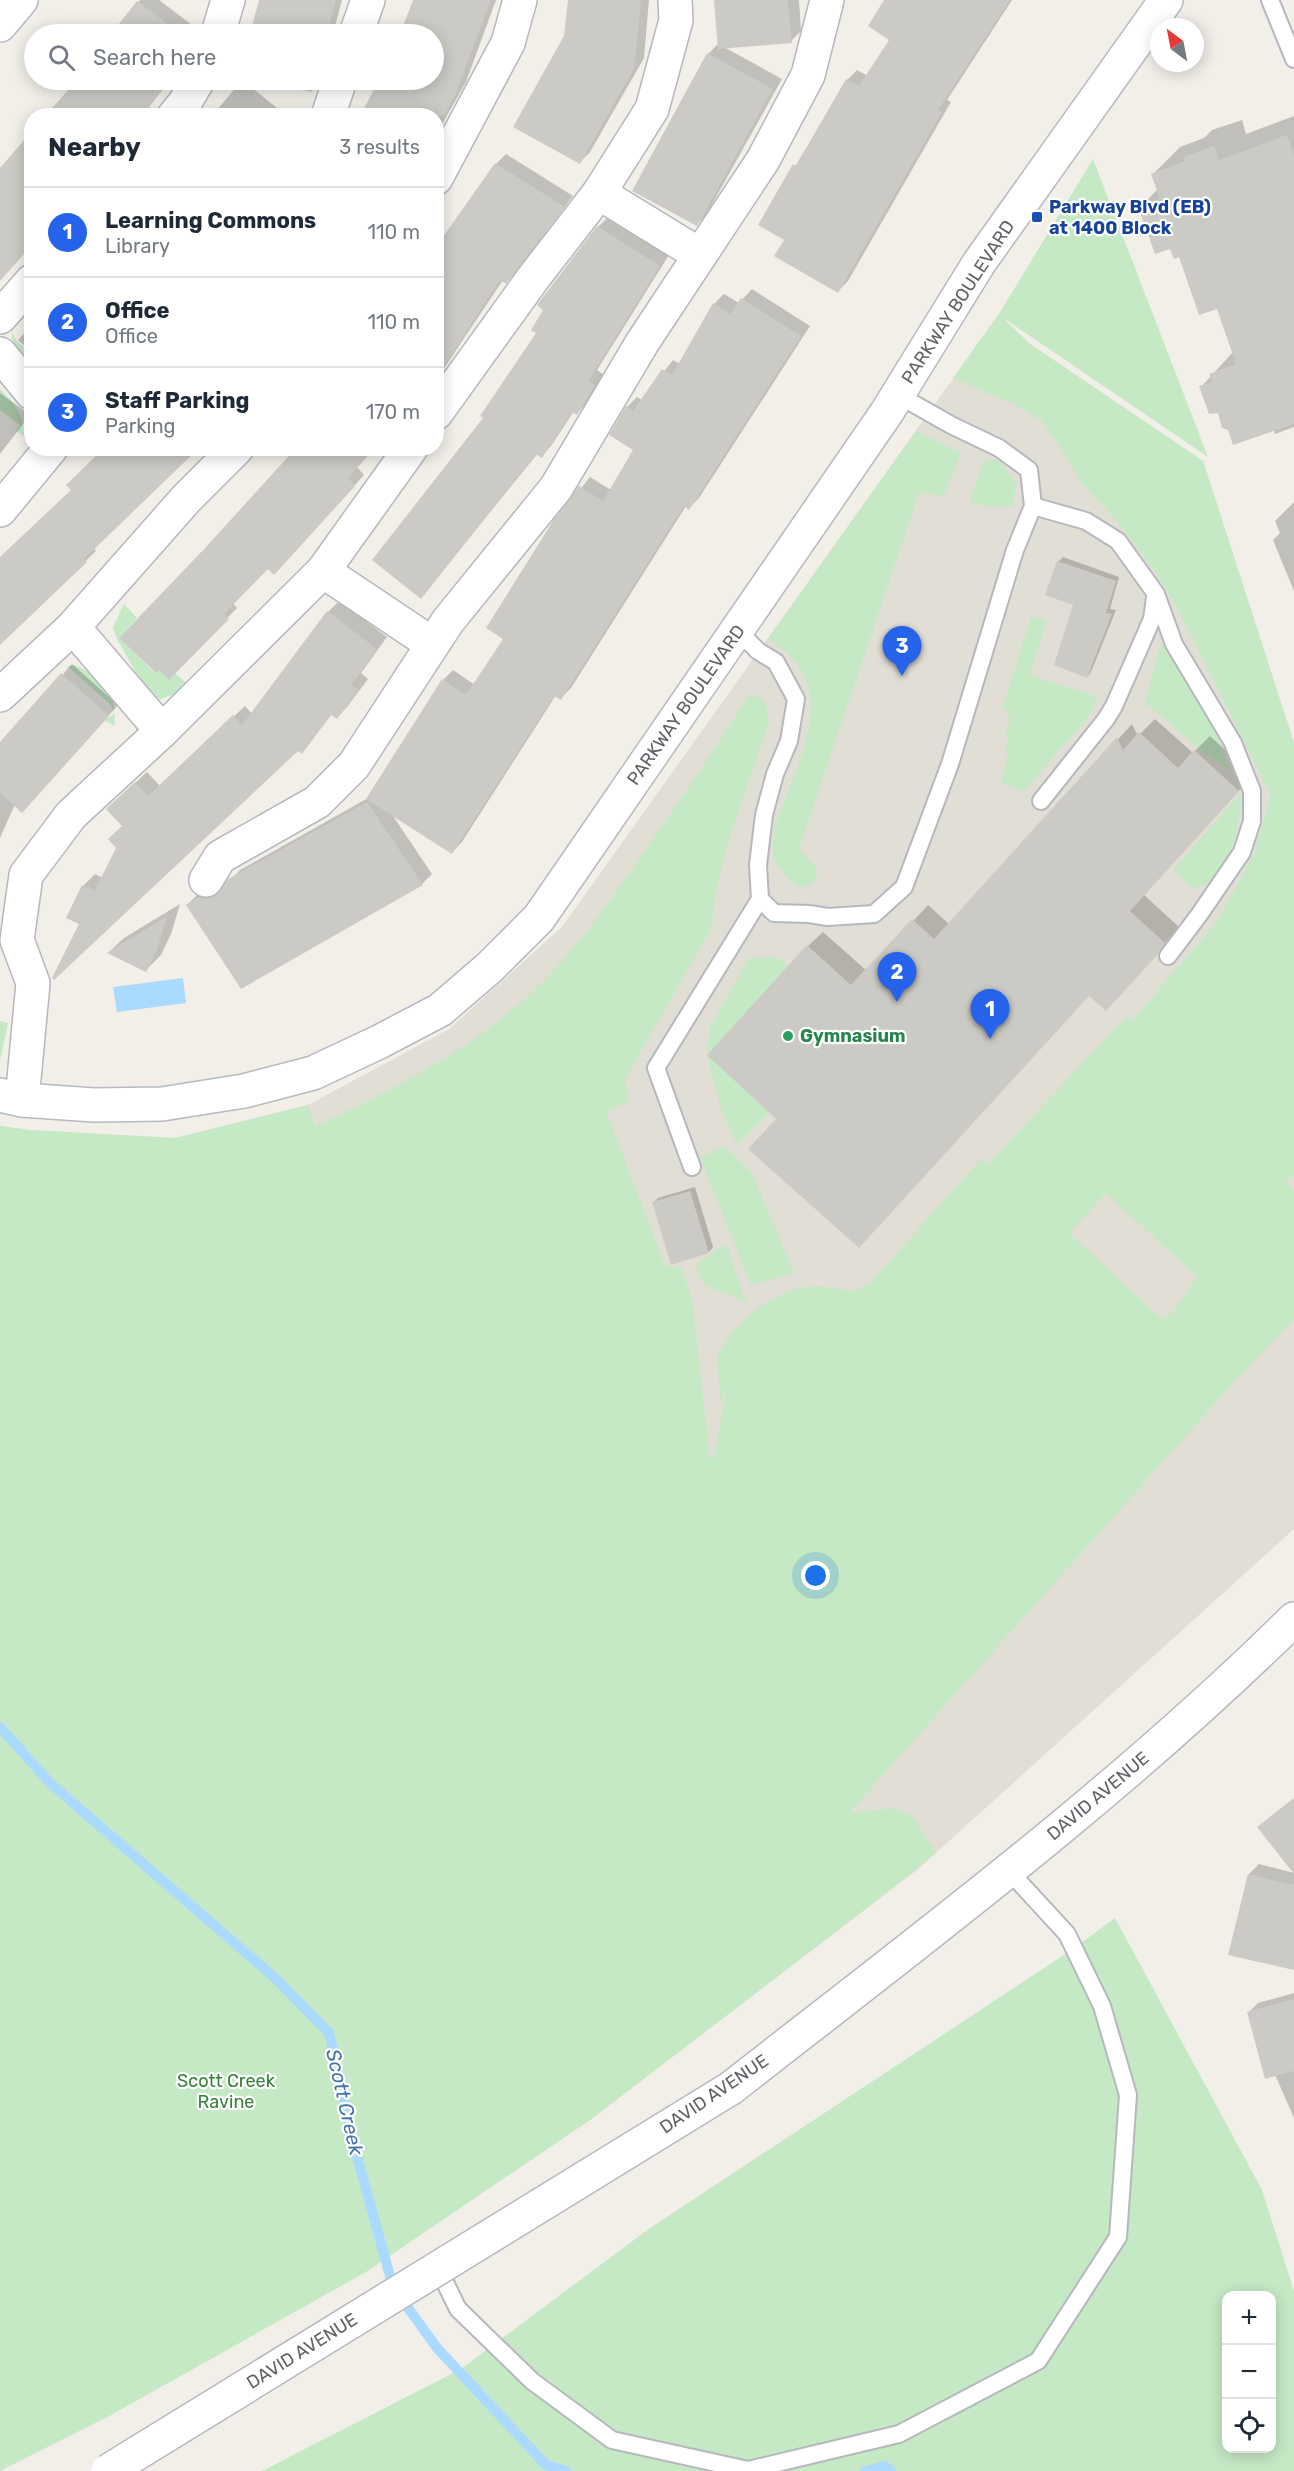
<!DOCTYPE html>
<meta charset="utf-8">
<style>
body{margin:0;font-family:Rubik,sans-serif;background:#f2f2f3;color:#1f2937}
.controls{position:absolute;right:18px;bottom:18px;display:grid;overflow:hidden;border-radius:12px;box-shadow:0 3px 15px #0003}
.controls button{width:54px;height:54px;display:grid;place-items:center;padding:0;border:0;border-bottom:2px solid #e0e1e3;background:#fff;color:#1f2937;font:30px sans-serif}
.compass{position:absolute;left:1150px;top:18px;width:54px;height:54px;border-radius:50%;background:#fff;box-shadow:0 3px 15px #0003;rotate:328deg}
.you{position:absolute;left:816px;top:1576px;width:21px;height:21px;margin:-15px;border:4px solid #fff;border-radius:50%;background:#1a73e8;box-shadow:0 0 0 9px #1a73e833}
.badge{display:grid;place-items:center;width:39px;height:39px;border-radius:50%;background:#2563eb;color:#fff;font-size:20px;font-weight:700}
.pin{position:absolute;translate:-50% -50px;filter:drop-shadow(0 2px 3px #0008)}
.pin::after{content:'';position:absolute;top:32px;width:21px;height:18px;background:inherit;clip-path:polygon(0 0,100% 0,50% 100%)}
.list{margin:0;padding:0;list-style:none}
h2{display:flex;justify-content:space-between;align-items:center;height:78px;margin:0;padding:0 24px;font-size:26px}
h2 small{font-size:20px;font-weight:400;color:#747a83}
.list li{display:grid;grid-template-columns:39px 1fr auto;gap:18px;align-items:center;box-sizing:border-box;height:90px;padding:0 24px;border-top:2px solid #e0e1e3}
.list b{display:block;font-size:22px;white-space:nowrap}
.list p{margin:0;font-size:20px;white-space:nowrap;color:#747a83}
.list em{font-size:20px;font-style:normal;color:#747a83}
.icon{flex:none;width:33px;height:33px;fill:none;stroke:currentColor;stroke-width:2;stroke-linecap:round;stroke-linejoin:round}
.map{position:relative;flex:none;width:1294px;height:2471px;overflow:hidden}
.search{position:absolute;background:#fff;box-shadow:0 3px 15px #0003;left:24px;top:24px;width:420px;height:66px;display:flex;align-items:center;gap:15px;box-sizing:border-box;padding:0 21px;border-radius:33px;color:#747a83;font-size:22px}
.panel{position:absolute;background:#fff;box-shadow:0 3px 15px #0003;left:24px;top:108px;width:420px;height:348px;border-radius:24px}
.map>svg:first-child{display:block}
.education{fill:#e1ded6}
.green{fill:#c5e8c5;fill-rule:evenodd}
.water{fill:#aadaff}
.shadow{fill:#0003}
.lines{fill:none;stroke-linecap:round;stroke-linejoin:round}
.stream{stroke:#aadaff;stroke-width:10}
.building{fill:#cccac5}
.lane-casing{stroke:#b5b8bc;stroke-width:20}
.street-casing{stroke:#b5b8bc;stroke-width:36}
.secondary-casing{stroke:#b6babf;stroke-width:36}
.lane{stroke:#fff;stroke-width:16}
.street{stroke:#fff;stroke-width:33}
.secondary{stroke:#fff;stroke-width:33}
.secondary-bridge-casing{stroke:#b6babf;stroke-width:36;stroke-linecap:butt}
.secondary-bridge{stroke:#fff;stroke-width:33}
.transit-dot{fill:#1a4fb4;stroke:#fff;stroke-width:2}
.leisure-dot{fill:#2e9e5b;stroke:#fff;stroke-width:2}
.labels{text-anchor:middle;dominant-baseline:central;stroke-width:4.5;stroke-linejoin:round;paint-order:stroke}
.transit-label{font-size:18px;font-weight:bold;fill:#164399;stroke:#fff;text-anchor:start}
.street-label{font-size:18px;fill:#5f6368;stroke:#fff}
.leisure-label{font-size:18px;font-weight:bold;fill:#27864d;stroke:#fff;text-anchor:start}
.park-label{font-size:18px;fill:#348238;stroke:#fff}
.water-label{font-size:20px;font-style:italic;fill:#4174aa;stroke:#fff}
</style>
<div class="map">
<svg width="1294" height="2471" viewBox="0 0 1294 2471">
<rect width="100%" height="100%" fill="#f1efe8"/>
<!-- education -->
<path class="education" d="M999,314L1030,344L1203,461L1294,743V1529L917,1870L590,2120L0,1126L29,1130L176,1138L308,1105L449,1029L562,927Z"/>
<!-- green -->
<g class="green">
<path d="M1093,159L1208,457L1002,317L1030,344L1203,461L1294,743V1174L1285,1182L1294,1190V1319L1241,1374L849,1813L896,1808L914,1818L936,1853L872,1904L590,2120L366,2272L111,2415L0,2471V1126L29,1130L175,1138L308,1105L315,1127C388,1092 456,1058 518,1005C566,964 604,910 640,858C677,805 714,750 749,695L759,696L766,705L769,722L728,842L715,896L711,929L625,1079L629,1102L606,1111L665,1266L681,1267L692,1299L709,1451L707,1461L715,1452L729,1375L721,1406L717,1356L731,1333L761,1305L790,1290L819,1286L854,1291L871,1282L981,1159L988,1164L1127,1016L1132,1021L1217,922L1255,852L1271,795L1177,608L1158,576L1118,522L1081,483L1067,458L1041,420L1020,407L953,378L999,314ZM1106,1193L1197,1277L1176,1309L1163,1320L1069,1233Z"/>
<path d="M12,331L16,340L31,354V374L12,339Z"/>
<path d="M0,389C14,403 24,415 24,436L16,431L20,425L0,410Z"/>
<path d="M916,431L961,453L943,497L919,492L799,849L816,868L817,876L809,885L800,888C788,881 775,867 773,853C770,836 779,815 785,800C808,740 836,679 768,639Z"/>
<path d="M999,460L1016,484L1013,506L993,507L969,502L984,461Z"/>
<path d="M124,604L137,618L119,638L155,673L159,670L169,680L175,673L187,684L179,693L160,699L147,692L118,641L113,627Z"/>
<path d="M1031,617L1047,619L1030,675L1098,697L1088,718L1023,792L1001,782L1008,752L1005,751L1008,737L1005,736L1011,719L1007,717L1010,710H1002Z"/>
<path d="M1161,643C1193,679 1213,727 1231,772L1198,748L1145,702Z"/>
<path d="M75,665C101,677 119,695 114,726L105,720L115,713L109,703L67,666Z"/>
<path d="M1240,794C1243,812 1232,858 1220,872C1214,880 1202,886 1192,889L1173,870Z"/>
<path d="M807,945L858,991L769,1113L737,1145L722,1112L707,1055L710,1028L749,958L776,957L788,966Z"/>
<path d="M0,1021L8,1023L1,1057H0Z"/>
<path d="M725,1146L752,1173L794,1273L751,1285L700,1157Z"/>
<path d="M727,1245L743,1295L749,1304L703,1284L696,1265L717,1249Z"/>
<path d="M1115,1918L1262,2190L1294,2291V2471H262L461,2369L650,2228L1073,1949ZM1226,2296H1272V2448H1226Z"/>
</g>
<!-- water -->
<path class="water" d="M183,978L186,1003L117,1012L113,987Z"/>
<!-- shadow -->
<g class="shadow">
<path d="M140,0H159L204,34H113Z"/>
<path d="M260,0H342L333,34H251Z"/>
<path d="M415,0H496L466,82L436,135V116H361L381,80H434V34H406L422,5Z"/>
<path d="M569,0H649L644,58L590,152L580,162L565,37Z"/>
<path d="M716,0H799L801,31L791,41L724,47L782,79L706,215L696,225L708,54L718,44Z"/>
<path d="M886,0H1012L947,100L951,102L848,281L838,291L786,239L760,225L847,80L857,70L868,76L891,39Z"/>
<path d="M79,80H170L142,116L64,100Z"/>
<path d="M242,80L287,116H212Z"/>
<path d="M267,80H321L311,91Z"/>
<path d="M1294,116V427L1275,434L1274,429L1229,428L1201,387L1233,352L1218,307L1180,255L1140,207L1158,189L1153,174L1180,147L1204,138L1212,130L1242,120L1246,134Z"/>
<path d="M506,154L573,196L516,272L506,282L503,280L436,380V250L496,164Z"/>
<path d="M608,217L669,255L597,370L604,375L587,403L577,413L574,411L551,446L541,456L538,453L421,597L485,418L538,333L598,227Z"/>
<path d="M752,289L810,326L699,498L689,508L686,506L571,688L561,698L556,695L462,842L452,852L391,813L432,874L422,884L187,905L197,895L210,888L217,889L224,887L240,870L368,798L443,680L453,670L475,685L505,638L554,522L590,477L611,490L635,450L627,407L637,397L642,400L673,360L680,364L714,304L724,294L739,303Z"/>
<path d="M32,325V352L18,340Z"/>
<path d="M0,393L30,415L0,454Z"/>
<path d="M299,448L357,467L364,475L284,563L268,567L233,603L237,608L169,678Z"/>
<path d="M78,475L93,548L96,551L0,643V559L72,490Z"/>
<path d="M1294,502V591L1273,540L1280,533L1275,521Z"/>
<path d="M1063,557L1119,577L1110,609L1116,610L1091,672L1087,677L1075,604L1058,562Z"/>
<path d="M339,601L387,637L361,673L368,679L347,707L337,717L332,714L302,752L298,749L81,923L68,917L84,885L95,874L103,878L117,847L124,826L119,798L147,772L160,786L245,706L252,714L328,612Z"/>
<path d="M72,664L118,705L32,801L15,804L0,838V744Z"/>
<path d="M1155,719L1193,753L1210,736L1253,775L1144,895L1179,927L1121,994L1090,995L778,1119L808,946L823,932L867,971L928,905L949,924L1132,724L1138,736Z"/>
<path d="M180,904L171,934L161,955L146,970L109,952L124,938Z"/>
<path d="M695,1187L713,1247L709,1252L653,1203L658,1198Z"/>
<path d="M1259,1864L1294,1873V1969L1249,1874Z"/>
<path d="M1294,1993V2118L1248,2013L1258,2003Z"/>
</g>
<g class="lines">
<!-- stream -->
<g class="stream">
<path d="M0,1727L50,1783L276,1979L329,2033L356,2153L393,2287L437,2348L546,2465L567,2471"/>
<path d="M865,2471L885,2466L891,2471"/>
</g>
</g>
<!-- building -->
<g class="building">
<path d="M259,0H336L327,34H250Z"/>
<path d="M413,0H491L456,93L444,116H360L379,80H434V34H400Z"/>
<path d="M568,0H641L634,69L580,164L513,127L564,36Z"/>
<path d="M714,0H788L792,43L718,49Z"/>
<path d="M884,0H1010L938,110L942,112L838,293L774,256L784,240L758,225L793,164L796,166L846,79L859,86L889,40L868,26Z"/>
<path d="M137,1L181,34H111Z"/>
<path d="M707,53L773,89L697,226L632,191Z"/>
<path d="M77,80H169L142,116H45Z"/>
<path d="M261,80H315L312,92Z"/>
<path d="M32,131V245L0,281V168Z"/>
<path d="M1287,135L1294,155V424L1233,445L1228,430L1222,428L1218,413L1209,414L1199,386L1212,382L1209,374L1236,364L1217,309L1199,315L1179,257L1174,259L1170,249L1155,254L1138,207L1160,199L1151,174L1185,161L1183,157L1214,146L1219,160Z"/>
<path d="M495,163L565,207L506,284L500,280L436,378V247Z"/>
<path d="M597,226L660,266L588,381L595,385L577,415L572,412L542,458L536,454L421,599L372,560L483,418L480,416L536,333L531,330L543,310L537,305Z"/>
<path d="M741,298L801,336L689,510L684,506L561,700L554,696L452,854L366,799L442,679L466,695L503,639L486,628L553,521L579,486L603,501L633,450L609,435L626,406L633,411L662,369L672,375L713,303L730,314Z"/>
<path d="M104,448H199L84,559L87,562L0,645V557L71,490L66,485Z"/>
<path d="M296,448H375L348,478L355,486L274,575L268,569L224,614L229,619L169,680L159,670L156,673L119,638L206,547Z"/>
<path d="M1057,561L1116,581L1106,613L1112,614L1087,678L1054,665L1073,605L1045,595Z"/>
<path d="M327,611L377,649L351,685L359,690L337,719L331,715L302,754L298,751L54,980L52,978L79,924L66,918L82,885L95,890L116,848L108,839L122,826L106,809L135,782L148,796L233,715L242,725Z"/>
<path d="M61,673L109,716L22,813L0,793V742Z"/>
<path d="M1139,732L1178,768L1194,750L1239,791L1130,911L1165,943L1158,954L1106,1011L1089,996L859,1248L748,1149L776,1119L707,1055L807,945L851,985L912,919L934,939L1117,737L1123,750Z"/>
<path d="M367,802L423,885L241,989L186,905L199,897L206,899L215,896L228,879Z"/>
<path d="M167,916L157,950L146,972L107,953Z"/>
<path d="M690,1191L709,1253L671,1265L652,1202Z"/>
<path d="M1294,1798V1874L1257,1827Z"/>
<path d="M1248,1874L1294,1885V1970L1228,1955Z"/>
<path d="M1294,1999V2071L1265,2079L1247,2012Z"/>
</g>
<g class="lines">
<!-- lane casing -->
<g class="lane-casing">
<g id="lane">
<path d="M1270,0L1294,59"/>
<path d="M1033,506L1086,521L1118,541L1156,594L1174,644L1233,743L1252,791V821L1242,852L1199,915L1168,956"/>
<path d="M738,631L758,651L776,662L796,699L789,741L775,774L764,815L758,865L760,899L774,913L809,914L828,917L874,914L904,887L950,764L1015,550L1033,506L1029,470L999,448L951,425L898,395"/>
<path d="M1041,801L1106,719L1114,706L1152,619L1155,598"/>
<path d="M692,1167L656,1068L760,899"/>
<path d="M436,2264L458,2309L532,2381L612,2440L748,2470L899,2434L1038,2361L1118,2237L1128,2095L1102,2006L1067,1934L1009,1871"/>
</g>
</g>
<!-- street casing -->
<g class="street-casing">
<g id="street">
<path d="M218,34L228,0"/>
<path d="M356,34L368,0"/>
<path d="M174,116L184,104L198,80"/>
<path d="M328,116L340,80"/>
<path d="M436,178L508,43L520,0"/>
<path d="M599,193L700,255"/>
<path d="M0,317L32,281"/>
<path d="M0,354L32,393"/>
<path d="M436,413L534,277L599,193L652,109L676,20L675,0"/>
<path d="M0,510L51,448"/>
<path d="M323,571L432,644"/>
<path d="M73,627L162,731"/>
<path d="M0,695L73,627L186,499L237,448"/>
<path d="M206,880L220,857L317,802L354,765L448,621L556,488L642,343L763,160L808,75L827,0"/>
<path d="M22,1100L33,983L17,940L26,875L71,815L162,731L323,571L411,448"/>
</g>
</g>
<!-- secondary casing -->
<g class="secondary-casing">
<g id="secondary">
<path d="M0,25L21,0"/>
<path d="M0,1095L22,1100L94,1105L162,1104L244,1091L313,1073L379,1042L440,1010L490,967L539,918L887,412L979,263L1166,0"/>
<path d="M731,2088C923,1938 1120,1791 1294,1619"/>
</g>
</g>
<!-- lane -->
<use href="#lane" class="lane"/>
<!-- street -->
<use href="#street" class="street"/>
<!-- secondary -->
<use href="#secondary" class="secondary"/>
<!-- secondary-bridge casing -->
<g class="secondary-bridge-casing">
<path id="secondary-bridge" d="M108,2471L731,2088"/>
</g>
<!-- secondary-bridge -->
<use href="#secondary-bridge" class="secondary-bridge"/>
</g>
<!-- markers -->
<rect class="transit-dot" x="1031" y="211" width="12" height="12" rx="3"/>
<circle class="leisure-dot" cx="788" cy="1036" r="6"/>
<g class="labels">
<!-- transit labels -->
<g class="transit-label">
<text x="1049" y="207">Parkway Blvd (EB)<tspan x="1049" dy="21">at 1400 Block</tspan></text>
</g>
<!-- street labels -->
<g class="street-label">
<text transform="translate(958 302) rotate(-57)">PARKWAY BOULEVARD</text>
<text transform="translate(686 705) rotate(-55)">PARKWAY BOULEVARD</text>
<text transform="translate(1098 1796) rotate(-40)">DAVID AVENUE</text>
<text transform="translate(714 2094) rotate(-34)">DAVID AVENUE</text>
<text transform="translate(302 2351) rotate(-32)">DAVID AVENUE</text>
</g>
<!-- leisure labels -->
<g class="leisure-label">
<text x="800" y="1036">Gymnasium</text>
</g>
<!-- park labels -->
<g class="park-label">
<text x="226" y="2081">Scott Creek<tspan x="226" dy="21">Ravine</tspan></text>
</g>
<!-- water labels -->
<g class="water-label">
<text transform="translate(345 2102) rotate(77)">Scott Creek</text>
</g>
</g>
</svg>
<div class="controls">
<button>+</button>
<button>−</button>
<button><svg class="icon" aria-label="locate" viewBox="0 0 24 24"><circle cx="12" cy="12" r="6"/><path d="M12 2v4M12 18v4M2 12h4M18 12h4"/></svg></button>
</div>
<svg class="compass" viewBox="-18 -18 36 36"><path d="M0-13l5 13h-10z" fill="#e53935"/><path d="M0 13l5-13h-10z" fill="#747a83"/></svg>
<div class="you"></div>
<div class="pin badge" style="left:990px;top:1039px">1</div>
<div class="pin badge" style="left:897px;top:1002px">2</div>
<div class="pin badge" style="left:902px;top:676px">3</div>
<div class="search"><svg class="icon" aria-label="search" viewBox="0 0 24 24"><circle cx="10" cy="10" r="6"/><path d="M15 15l6 6"/></svg>Search here</div>
<section class="panel">
<h2>Nearby<small>3 results</small></h2>
<ul class="list">
<li><span class="badge">1</span><div><b>Learning Commons</b><p>Library</p></div><em>110 m</em></li>
<li><span class="badge">2</span><div><b>Office</b><p>Office</p></div><em>110 m</em></li>
<li><span class="badge">3</span><div><b>Staff Parking</b><p>Parking</p></div><em>170 m</em></li>
</ul>
</section>
</div>
